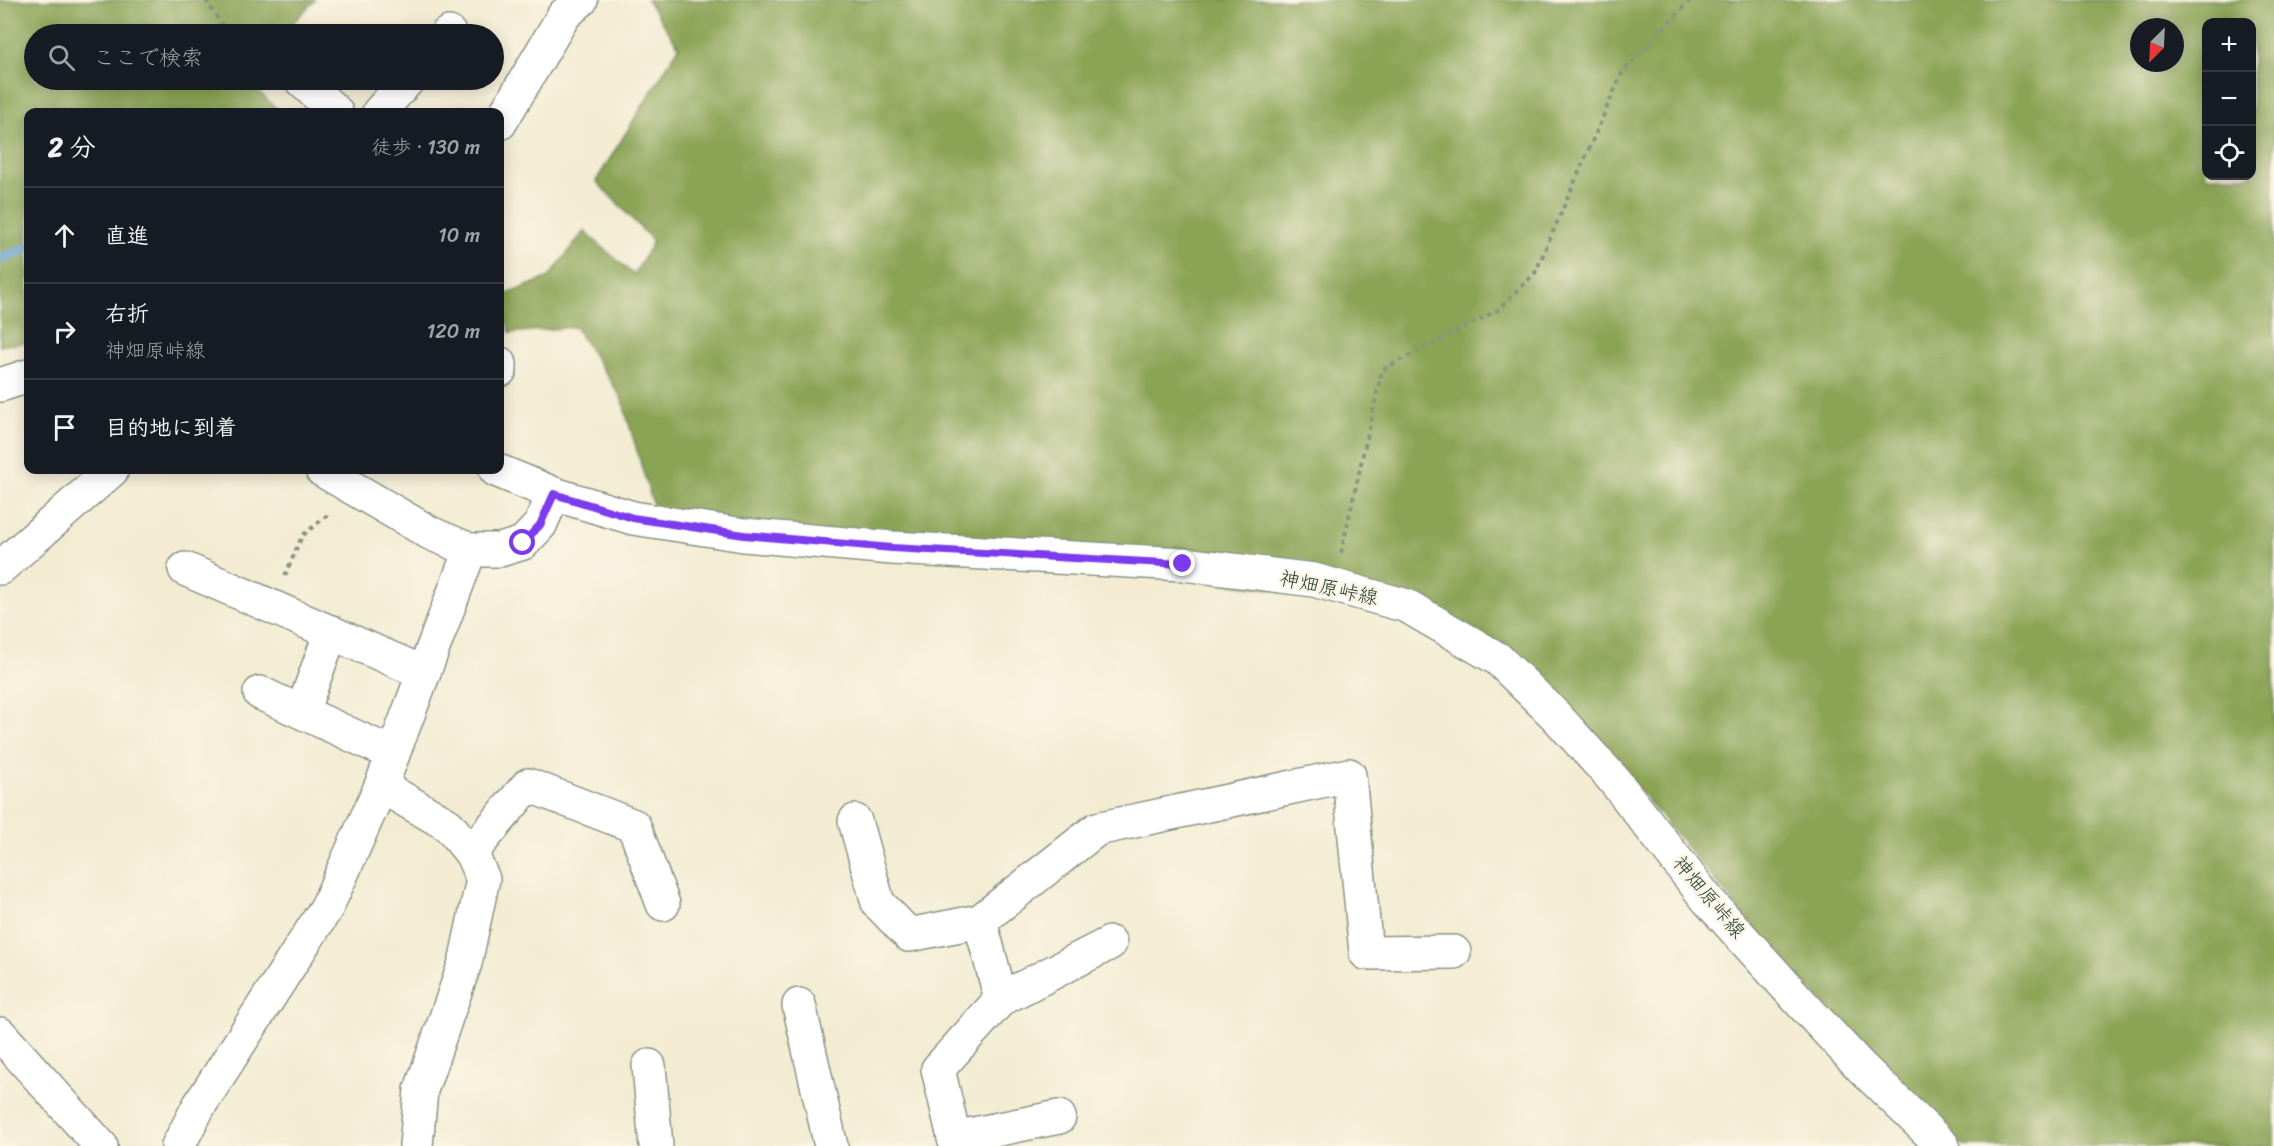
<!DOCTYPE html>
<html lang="ja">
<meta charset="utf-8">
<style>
body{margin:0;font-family:Sriracha,"Klee One",sans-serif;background:#242831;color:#f1f3f6}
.controls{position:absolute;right:18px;top:18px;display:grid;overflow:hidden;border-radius:12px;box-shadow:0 3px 15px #0003}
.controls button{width:54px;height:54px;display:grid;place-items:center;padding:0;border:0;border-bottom:2px solid #363941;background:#171b24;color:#f1f3f6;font:30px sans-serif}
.compass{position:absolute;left:2130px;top:18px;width:54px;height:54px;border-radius:50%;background:#171b24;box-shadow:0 3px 15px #0003;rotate:204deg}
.stop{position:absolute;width:18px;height:18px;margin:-14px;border:4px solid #7c3aed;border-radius:50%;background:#fff}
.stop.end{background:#7c3aed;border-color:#fff;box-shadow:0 2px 6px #0008}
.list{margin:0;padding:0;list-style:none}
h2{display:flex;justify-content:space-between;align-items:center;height:78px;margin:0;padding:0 24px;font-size:26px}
h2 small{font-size:20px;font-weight:400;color:#9ea1a6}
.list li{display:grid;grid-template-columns:39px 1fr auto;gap:18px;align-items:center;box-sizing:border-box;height:96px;padding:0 24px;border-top:2px solid #363941}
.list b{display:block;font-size:22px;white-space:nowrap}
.list p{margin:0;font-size:20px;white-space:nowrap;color:#9ea1a6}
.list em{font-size:20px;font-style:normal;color:#9ea1a6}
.icon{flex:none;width:33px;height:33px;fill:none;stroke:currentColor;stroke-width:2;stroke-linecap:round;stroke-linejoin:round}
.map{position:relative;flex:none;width:2274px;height:1146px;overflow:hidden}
.search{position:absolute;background:#171b24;box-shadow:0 3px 15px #0003;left:24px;top:24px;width:480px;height:66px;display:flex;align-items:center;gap:15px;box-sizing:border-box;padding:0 21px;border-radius:33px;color:#9ea1a6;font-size:22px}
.panel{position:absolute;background:#171b24;box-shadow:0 3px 15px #0003;left:24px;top:108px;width:480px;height:366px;border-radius:12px}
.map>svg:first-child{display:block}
.forest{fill:#8aa355;stroke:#547044;stroke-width:1.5;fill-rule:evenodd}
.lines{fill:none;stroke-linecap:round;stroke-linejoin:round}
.stream{stroke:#66a0d5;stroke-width:10}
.minor-casing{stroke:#899484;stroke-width:36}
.path{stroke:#899484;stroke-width:4;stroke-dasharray:4.5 4.5;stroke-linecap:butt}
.minor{stroke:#fff;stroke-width:33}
.route{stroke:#7c3aed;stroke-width:8}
.labels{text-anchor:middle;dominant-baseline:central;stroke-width:5;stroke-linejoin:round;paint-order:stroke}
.street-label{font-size:20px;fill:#1f3d34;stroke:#fcf5e5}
</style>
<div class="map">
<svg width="2274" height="1146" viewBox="0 0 2274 1146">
<rect width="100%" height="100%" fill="#fcf5e5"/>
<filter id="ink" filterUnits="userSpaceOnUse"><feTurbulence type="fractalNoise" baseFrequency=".0167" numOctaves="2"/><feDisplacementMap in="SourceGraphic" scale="12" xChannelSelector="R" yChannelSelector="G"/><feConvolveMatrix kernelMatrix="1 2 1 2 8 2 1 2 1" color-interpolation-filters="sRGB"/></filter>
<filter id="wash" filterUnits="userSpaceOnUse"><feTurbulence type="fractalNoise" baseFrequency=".008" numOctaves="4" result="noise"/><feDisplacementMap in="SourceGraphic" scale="24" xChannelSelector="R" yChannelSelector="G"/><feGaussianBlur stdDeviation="1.35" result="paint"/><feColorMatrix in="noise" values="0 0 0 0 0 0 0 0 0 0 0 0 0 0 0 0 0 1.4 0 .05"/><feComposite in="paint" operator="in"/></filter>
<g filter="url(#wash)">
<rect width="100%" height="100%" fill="#f3ecd3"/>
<!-- forest -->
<g class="forest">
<path d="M0,0H315L282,34H34V80H246L280,112H28V342L0,346Z"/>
<path d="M647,0H2274V1146H1964L1937,1123L1765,941L1629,778L1426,607L745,527L654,508L621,397L575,327L510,333L500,300V297L549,277L584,231L634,275L653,241L596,181L679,47ZM2206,22H2252V176H2206ZM2139,27H2175V63H2139Z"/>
</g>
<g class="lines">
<!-- stream -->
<path class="stream" d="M0,259L28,248"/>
</g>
</g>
<g filter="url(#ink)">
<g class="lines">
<!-- minor casing -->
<g class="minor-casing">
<g id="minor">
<path d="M447,34L449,33"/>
<path d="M301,80L336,112"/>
<path d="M379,112L408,80"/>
<path d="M500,123L564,15L581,0"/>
<path d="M500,364V370"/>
<path d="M0,385L28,376"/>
<path d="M322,470L430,533L470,550H500L523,543L540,525L554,494"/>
<path d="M496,470L554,494L633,518L744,535L892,548L1183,564L1314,580L1407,606L1498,659L1557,717L1613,779L1707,899L1803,1005L1861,1067L1943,1146"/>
<path d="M0,568L112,470"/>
<path d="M185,569L424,673"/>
<path d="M260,693L393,754"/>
<path d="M302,712L331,632"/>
<path d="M381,786L448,825L471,853L483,879L465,963L421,1090L416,1146"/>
<path d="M855,821L878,903L909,935L980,921L1097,829L1349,775L1366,953L1454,952"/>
<path d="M471,853L528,785L634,826L663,904"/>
<path d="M1001,999L1110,943"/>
<path d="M799,1005L831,1146"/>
<path d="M0,1034L101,1146"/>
<path d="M649,1066L656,1146"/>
<path d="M954,1138L1059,1117"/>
<path d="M178,1146L199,1106L327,907L381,786L470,550"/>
<path d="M956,1146L938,1069L1001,999L980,921"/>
</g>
</g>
<!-- path -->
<g class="path">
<path d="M206,0L227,33L231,34"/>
<path d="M1341,553L1382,370L1498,310L1535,273L1622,73L1690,0"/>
<path d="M285,576L302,536L330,513"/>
</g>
<!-- minor -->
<use href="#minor" class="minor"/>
</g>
</g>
<g class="lines" filter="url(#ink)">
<!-- route -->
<path class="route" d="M523,543L540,525L554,494L633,518L744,535L892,548L1183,564"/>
</g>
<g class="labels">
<!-- street labels -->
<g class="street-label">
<text transform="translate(1329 588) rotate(12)">神畑原峠線</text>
<text transform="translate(1709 897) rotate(50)">神畑原峠線</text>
</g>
</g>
</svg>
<div class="controls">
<button>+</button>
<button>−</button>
<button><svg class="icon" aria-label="locate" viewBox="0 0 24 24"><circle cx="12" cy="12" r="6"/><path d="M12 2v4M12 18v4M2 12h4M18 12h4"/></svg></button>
</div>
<svg class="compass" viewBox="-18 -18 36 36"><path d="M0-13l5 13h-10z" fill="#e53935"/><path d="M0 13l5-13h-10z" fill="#9ea1a6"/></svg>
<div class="stop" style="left:523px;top:543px"></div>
<div class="stop end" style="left:1183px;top:564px"></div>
<div class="search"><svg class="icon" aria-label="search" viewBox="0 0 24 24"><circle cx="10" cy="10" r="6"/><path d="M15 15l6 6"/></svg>ここで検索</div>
<section class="panel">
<h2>2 分<small>徒歩 · 130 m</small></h2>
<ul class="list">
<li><svg class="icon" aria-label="ahead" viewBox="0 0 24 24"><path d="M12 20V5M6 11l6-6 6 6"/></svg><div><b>直進</b></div><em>10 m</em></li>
<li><svg class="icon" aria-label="right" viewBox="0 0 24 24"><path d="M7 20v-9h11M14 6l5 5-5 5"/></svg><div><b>右折</b><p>神畑原峠線</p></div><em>120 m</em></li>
<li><svg class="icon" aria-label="arrive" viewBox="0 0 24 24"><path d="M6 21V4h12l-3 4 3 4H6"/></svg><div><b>目的地に到着</b></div></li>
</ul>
</section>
</div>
